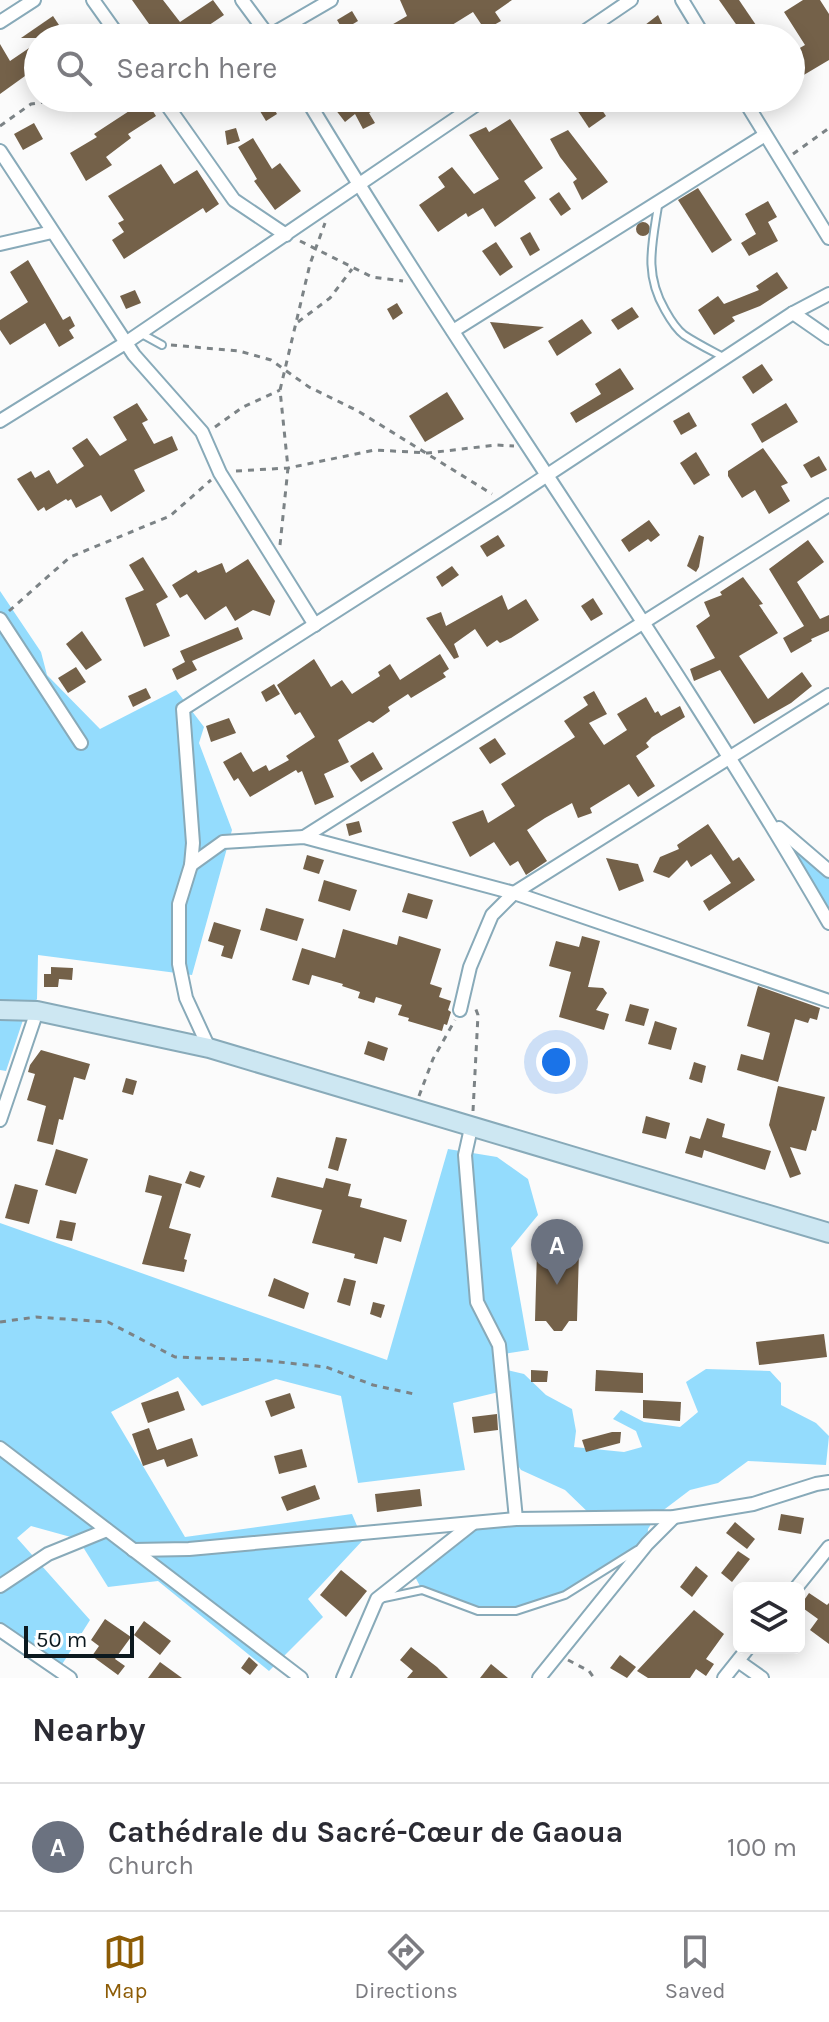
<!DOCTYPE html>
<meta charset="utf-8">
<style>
body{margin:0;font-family:Karla,sans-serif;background:#f2f2f3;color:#2b2b33}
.controls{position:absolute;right:24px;bottom:24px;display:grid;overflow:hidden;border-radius:12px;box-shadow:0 4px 20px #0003}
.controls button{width:72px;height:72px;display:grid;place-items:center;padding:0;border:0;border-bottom:2px solid #e1e1e2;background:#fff;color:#2b2b33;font:40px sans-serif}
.scale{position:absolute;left:24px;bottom:20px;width:110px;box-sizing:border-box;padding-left:8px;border:4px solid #0c191f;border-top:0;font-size:22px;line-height:28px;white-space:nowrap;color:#0c191f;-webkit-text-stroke:6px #fff;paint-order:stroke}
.you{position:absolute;left:556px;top:1062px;width:28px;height:28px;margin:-20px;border:6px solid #fff;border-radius:50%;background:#1a73e8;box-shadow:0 0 0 12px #1a73e833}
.badge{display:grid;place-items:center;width:52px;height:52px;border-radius:50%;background:#8d5c06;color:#fff;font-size:26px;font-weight:700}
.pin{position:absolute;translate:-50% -66px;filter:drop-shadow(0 2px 4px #0008)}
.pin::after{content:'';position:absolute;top:42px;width:28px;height:24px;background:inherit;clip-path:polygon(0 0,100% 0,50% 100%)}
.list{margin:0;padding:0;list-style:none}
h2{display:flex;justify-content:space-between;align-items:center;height:104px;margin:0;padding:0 32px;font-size:34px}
h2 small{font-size:26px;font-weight:400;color:#7c7c81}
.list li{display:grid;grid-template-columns:52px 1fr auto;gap:24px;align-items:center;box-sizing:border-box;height:128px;padding:0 32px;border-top:2px solid #e1e1e2}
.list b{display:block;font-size:30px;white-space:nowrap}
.list p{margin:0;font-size:26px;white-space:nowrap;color:#7c7c81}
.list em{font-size:26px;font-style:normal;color:#7c7c81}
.icon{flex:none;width:44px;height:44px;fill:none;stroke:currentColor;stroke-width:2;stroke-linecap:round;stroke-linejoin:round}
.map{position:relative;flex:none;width:829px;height:1678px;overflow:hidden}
.search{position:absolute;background:#fff;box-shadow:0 4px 20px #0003;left:24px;right:24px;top:24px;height:88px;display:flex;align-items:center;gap:20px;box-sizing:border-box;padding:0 28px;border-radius:44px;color:#7c7c81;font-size:30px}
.sheet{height:232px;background:#fff}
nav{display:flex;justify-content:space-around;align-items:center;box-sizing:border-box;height:112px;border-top:2px solid #e1e1e2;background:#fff;font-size:22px;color:#7c7c81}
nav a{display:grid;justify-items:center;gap:4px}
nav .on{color:#8d5c06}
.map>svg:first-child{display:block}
.green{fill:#94dcfd}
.building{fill:#746149}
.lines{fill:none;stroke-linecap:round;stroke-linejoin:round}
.service-casing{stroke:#88aab9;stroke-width:10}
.minor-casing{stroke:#88aab9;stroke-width:16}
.secondary-casing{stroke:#88aab9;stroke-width:22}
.path{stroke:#7c8386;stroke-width:3;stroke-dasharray:6 6;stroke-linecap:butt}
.service{stroke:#fff;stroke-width:6}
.minor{stroke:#fff;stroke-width:12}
.secondary{stroke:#cde7f2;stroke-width:18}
</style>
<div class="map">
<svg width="829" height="1678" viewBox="0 0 829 1678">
<rect width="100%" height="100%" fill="#fbfbfb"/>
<!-- green -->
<g class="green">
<path d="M0,591L41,652L47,675L100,729L176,690L204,727L199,743L232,830L192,975L38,955L37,999L23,1020L6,1071L0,1070Z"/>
<path d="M770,821L829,873V923Z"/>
<path d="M448,1149L497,1157L528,1179L538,1215L511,1248L529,1350L504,1354L503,1369L524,1374L546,1395L572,1409L576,1431L574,1447L624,1452L642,1447L636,1431L613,1419L621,1410L644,1422L680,1427L698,1412L686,1382L706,1369L770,1371L781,1383V1405L816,1423L829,1436L826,1465L748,1461L718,1483L690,1490L657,1515L648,1529L647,1544C597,1575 541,1621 479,1611C460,1608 440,1597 422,1590L412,1571L472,1524L593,1517L565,1490L521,1470L510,1454L503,1391L453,1403L465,1470L358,1483L341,1396L276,1379L202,1406L178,1377L111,1412L185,1537L352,1514L363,1540L308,1599L323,1617L269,1671L158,1581L108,1587L78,1539L31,1526L17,1538L90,1620L56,1674L0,1637V1223L387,1360Z"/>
</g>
<!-- building -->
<g class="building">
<path d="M132,0H163L180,22L213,0L224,15L190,38H186L179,28L166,38H159Z"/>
<path d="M400,0H512L495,12L501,21L485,30L473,12L431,38H369L407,16Z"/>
<path d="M719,0H739L758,28L745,37Z"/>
<path d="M803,0H820L829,14V60L797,79L791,70V53L805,45L784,12Z"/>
<path d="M352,11L358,21L343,30L337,20Z"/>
<path d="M658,15L665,30L675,24L684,38H628Z"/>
<path d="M53,16L65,34L59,38H21Z"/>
<path d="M38,42V95L25,76L0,94V44L10,61Z"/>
<path d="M252,98H268L277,114L266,121Z"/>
<path d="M354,98H397L369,113L375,123L363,129L355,114L345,122L335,109Z"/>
<path d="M569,98H594L606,116L589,128Z"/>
<path d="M146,100L156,116L128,134L131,138L106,157L112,165L86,181L70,153L97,137L94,134Z"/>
<path d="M510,119L543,168L524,181L536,198L495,227L483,208L468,217L466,213L438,232L419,205L445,187L438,177L452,167L474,194L499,179L469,135L486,127L489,132Z"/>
<path d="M34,123L43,139L23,150L14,134Z"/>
<path d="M236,128L240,141L227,145L225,131Z"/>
<path d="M568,130L608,182L582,200L573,182L577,179L560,157L550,139Z"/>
<path d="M253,138L272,169L280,163L301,191L275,210L254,181L257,179L238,147Z"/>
<path d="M161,164L174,184L197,170L219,204L206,213L203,208L124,259L112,240L124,232L118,223L124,220L108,196Z"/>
<path d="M698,188L732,240L712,253L678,200Z"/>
<path d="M559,192L571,209L561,216L549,199Z"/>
<path d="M768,201L777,217L768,222L778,241L749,256L741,243L756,234L745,214Z"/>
<circle cx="643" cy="229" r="7"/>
<path d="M530,232L540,250L530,256L520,238Z"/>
<path d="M496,242L513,267L500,276L482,251Z"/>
<path d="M28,260L63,320L70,316L75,326L69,330L74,338L59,347L45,323L10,345L0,330V320L28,302L10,272Z"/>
<path d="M777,272L788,288L760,306L732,317L735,321L714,335L698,310L718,296L724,304L759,290L756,286Z"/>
<path d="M135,290L141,303L126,309L120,296Z"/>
<path d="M397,303L403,313L393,320L387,309Z"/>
<path d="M632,307L639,317L618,330L611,320Z"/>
<path d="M582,319L592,333L557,356L548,341Z"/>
<path d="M490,322L544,327L504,349Z"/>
<path d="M762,364L773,380L753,394L742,377Z"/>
<path d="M620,368L634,389L576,423L570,413L601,394L595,384Z"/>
<path d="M447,392L464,419L425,442L409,416Z"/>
<path d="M137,403L148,420L142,423L154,444L172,436L178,450L134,470L145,491L111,512L101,495L76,508L71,499L68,501L66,499L46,511L44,507L38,511L17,479L31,471L35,478L49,470L57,484L84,466L72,448L87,438L100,456L127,440L113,417Z"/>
<path d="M786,403L798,422L762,443L751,424Z"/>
<path d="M689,412L697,426L681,435L673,421Z"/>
<path d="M763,448L788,483L781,486L790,501L769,514L755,490L742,498L728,476V471Z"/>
<path d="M696,452L710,475L694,485L680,463Z"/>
<path d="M819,456L827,470L811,478L803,465Z"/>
<path d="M649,520L660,535L651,542L648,539L629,552L621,540Z"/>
<path d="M498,535L505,546L487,557L480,546Z"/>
<path d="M699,535L704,537L699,567L696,572L687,566Z"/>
<path d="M808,540L824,562L797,582L820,619L829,615V631L811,639L812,641L791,653L783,638L804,626L769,569Z"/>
<path d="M143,557L168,597L156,604L170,636L144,647L125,598L144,590L129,565Z"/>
<path d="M248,559L275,601L270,616L253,610L235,621L226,606L205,620L187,594L180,598L172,585L196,570L198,573L222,563L226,573Z"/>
<path d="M452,566L459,575L442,587L436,577Z"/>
<path d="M743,577L763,604L759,605L778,633L739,656L768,699L802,672L812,686L791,703L754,724L720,670L694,681L690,669L715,658L696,626L710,616L704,602L722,595L720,592Z"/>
<path d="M502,595L508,610L526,599L539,620L511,638L500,643L497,640L487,647L475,629L454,644L459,657L454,659L426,618L441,612L446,626Z"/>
<path d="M593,598L603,614L591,621L581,606Z"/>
<path d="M238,627L243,639L192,661L197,670L177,680L172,669L185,662L180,651Z"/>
<path d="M82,631L102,660L86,670L66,644Z"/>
<path d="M440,654L449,669L443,673L446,677L411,698L408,694L388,707L390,711L373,723L369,721L338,740L349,762L324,774L334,797L315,805L302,771L298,773L296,770L250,797L238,778L234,781L223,762L241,752L253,772L266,765L269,771L289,760L286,756L315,737L300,712L295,715L277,685L314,659L331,687L342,680L352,694L380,676L378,672L390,664L400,680Z"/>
<path d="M76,667L86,682L68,693L58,678Z"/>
<path d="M274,684L280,694L266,702L261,692Z"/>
<path d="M146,688L151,698L133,707L128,696Z"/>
<path d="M594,691L607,714L589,723L604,745L627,730L617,714L646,697L655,713L658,711L661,716L680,706L685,717L652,737L646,743L649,747L636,756L655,786L638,797L629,784L590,808L592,813L578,818L572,803L545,818L527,830L547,861L526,875L518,861L510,866L494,842L470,857L452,822L483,810L488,823L515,806L501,784L575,737L564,721L588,705L583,697Z"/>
<path d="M229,718L236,733L211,742L206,726Z"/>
<path d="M495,738L506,754L490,764L479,748Z"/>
<path d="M373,752L383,769L361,782L350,766Z"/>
<path d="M359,821L362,832L349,836L346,824Z"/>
<path d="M708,824L733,861L739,857L755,880L709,911L703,901L731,883L711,854L691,867L687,860L669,878L653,872L660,857L679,849L677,845Z"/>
<path d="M307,855L324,860L319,874L303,869Z"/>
<path d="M606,858L638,864L644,881L619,891Z"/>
<path d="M324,880L357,890L350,911L318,901Z"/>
<path d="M408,893L433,900L427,919L402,912Z"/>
<path d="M266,908L304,919L297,941L260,930Z"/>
<path d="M214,922L241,930L232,959L221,956L224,946L208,941Z"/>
<path d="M343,929L397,945L399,936L441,949L430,984L442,988L439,997L451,1001L448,1010L451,1012L447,1025L444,1024L442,1031L408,1021L409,1018L398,1015L402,1005L376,997L374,1003L358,998L360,992L342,986L343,984L312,975L309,985L292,980L302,948L335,958Z"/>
<path d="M582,936L600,941L588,987L603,988L607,993L596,1010L609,1014L604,1030L559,1017L571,972L549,966L556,941L579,947Z"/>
<path d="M51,967L73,968L72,980L59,979L58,987H44V974H51Z"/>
<path d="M758,986L820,1008L817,1020L810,1018L808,1023L795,1019L778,1082L737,1070L741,1054L763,1060L770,1033L747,1026Z"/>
<path d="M630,1004L649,1009L644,1026L625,1021Z"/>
<path d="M655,1021L677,1028L671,1050L648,1044Z"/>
<path d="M368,1041L388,1048L384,1061L364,1054Z"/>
<path d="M41,1050L90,1064L85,1080L74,1077L63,1120L59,1119L53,1145L37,1141L46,1106L27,1100L35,1074L28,1072L30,1065Z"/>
<path d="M694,1062L706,1066L702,1083L689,1079Z"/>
<path d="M126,1078L137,1081L133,1095L122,1092Z"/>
<path d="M778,1086L825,1097L816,1131L812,1130L806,1151L790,1147L801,1174L790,1178L769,1125Z"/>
<path d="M646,1116L670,1123L666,1139L642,1133Z"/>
<path d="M707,1118L725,1124L722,1137L771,1151L765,1170L704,1150L702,1158L685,1153L690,1136L700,1139Z"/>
<path d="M336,1137L347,1139L338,1171L328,1168Z"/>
<path d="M56,1149L88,1159L76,1194L45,1185Z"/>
<path d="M190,1171L205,1176L200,1188L185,1183Z"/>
<path d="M149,1175L182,1184L169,1228L191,1234L184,1259L187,1260L184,1272L142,1264L162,1196L145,1192Z"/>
<path d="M277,1177L323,1188L326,1178L351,1184L348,1196L362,1199L360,1207L407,1220L401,1242L384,1237L377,1264L354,1258L355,1254L312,1243L322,1210L271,1197Z"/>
<path d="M15,1184L38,1190L29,1224L5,1218Z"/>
<path d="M60,1220L76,1223L72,1241L56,1238Z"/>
<path d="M537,1250L579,1251L577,1321H569L562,1331H554L546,1321H535Z"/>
<path d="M274,1278L309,1293L304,1309L268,1296Z"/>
<path d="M344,1278L356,1281L350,1306L337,1302Z"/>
<path d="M373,1302L385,1305L381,1318L370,1314Z"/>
<path d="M824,1334L827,1357L759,1365L756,1342Z"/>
<path d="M531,1370L548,1371L547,1382H531Z"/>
<path d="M596,1370L643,1373V1393L595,1391Z"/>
<path d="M178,1391L185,1410L148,1423L141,1403Z"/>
<path d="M290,1393L295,1408L271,1417L265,1401Z"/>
<path d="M643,1400L681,1402L680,1421L643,1418Z"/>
<path d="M497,1414L498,1430L474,1433L472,1417Z"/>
<path d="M149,1428L157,1450L192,1438L198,1456L167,1467L164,1459L143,1466L132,1434Z"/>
<path d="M612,1432H621L620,1443L586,1452L582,1440Z"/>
<path d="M302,1449L307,1467L279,1474L274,1456Z"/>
<path d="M315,1485L320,1499L287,1511L281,1497Z"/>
<path d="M420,1489L422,1506L377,1512L375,1494Z"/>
<path d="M781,1514L804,1518L801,1534L778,1530Z"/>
<path d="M735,1522L755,1539L747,1549L726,1533Z"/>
<path d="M738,1551L750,1559L732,1582L721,1573Z"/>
<path d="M696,1566L708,1576L692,1597L680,1587Z"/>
<path d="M341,1570L367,1591L346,1617L320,1595Z"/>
<path d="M809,1593L827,1605L829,1603V1644L810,1630L818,1619L800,1606Z"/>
<path d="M694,1610L724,1634L706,1659L714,1664L706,1676L696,1669L690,1678H648L637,1671Z"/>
<path d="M105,1619L131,1637L115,1659L125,1666L118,1675L92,1656L99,1646L91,1640Z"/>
<path d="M144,1621L171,1641L160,1655L134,1635Z"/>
<path d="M411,1647L437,1667L448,1678H407L413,1671L400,1660Z"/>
<path d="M620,1655L636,1667L627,1678L610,1668Z"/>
<path d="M249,1657L258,1665L250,1675L241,1668Z"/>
<path d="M160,1662L182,1678H148Z"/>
<path d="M491,1664L508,1678H480Z"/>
</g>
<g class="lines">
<!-- service casing -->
<g class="service-casing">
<g id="service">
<path d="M658,206C652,245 644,274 665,310C670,319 676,329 684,335C696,343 710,350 723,357"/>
<path d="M140,333L162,345"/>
<path d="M384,1598L422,1590L478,1611H516L565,1595L637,1550"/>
</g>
</g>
<!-- minor casing -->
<g class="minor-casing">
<g id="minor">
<path d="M93,0L120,38"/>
<path d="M242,0L270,38"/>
<path d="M682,0L705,38"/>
<path d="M0,22L34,0"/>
<path d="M269,36L331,0"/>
<path d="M575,38L631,0"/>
<path d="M162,98L234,200L286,235"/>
<path d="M306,98C474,377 666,641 829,923"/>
<path d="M743,98L829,238"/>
<path d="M0,151L134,355L202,432L220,473L315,625"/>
<path d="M0,244L52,232"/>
<path d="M793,313L829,338"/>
<path d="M453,331L765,135"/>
<path d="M0,421L127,342L486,98"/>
<path d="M0,619L81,743"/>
<path d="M779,828L829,871"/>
<path d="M304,837L829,505"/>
<path d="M191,865L223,842L304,837L514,893L829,1001"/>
<path d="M460,1010L470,967L492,915L514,893L829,695"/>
<path d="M209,1048L186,998L179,964V904L191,865L193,843L183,709L505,503L793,313L829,294"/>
<path d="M0,1120L37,1011"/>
<path d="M471,1128L465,1155L477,1302L499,1345L516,1519"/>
<path d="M0,1448L301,1678"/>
<path d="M133,1550L189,1549L516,1519L674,1517L753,1504L816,1484L829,1482"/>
<path d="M0,1586L48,1554L107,1530"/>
<path d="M796,1588L829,1547"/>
<path d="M0,1630L70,1678"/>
<path d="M738,1661L762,1678"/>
<path d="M343,1678L377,1599L472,1524"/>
<path d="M539,1678L647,1544L674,1517"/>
<path d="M724,1678L748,1648"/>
</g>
</g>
<!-- secondary casing -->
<g class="secondary-casing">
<path id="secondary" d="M0,1010L37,1011L209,1048L829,1233"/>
</g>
<!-- path -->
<g class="path">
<path d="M0,126L31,104L72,98"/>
<path d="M793,154L829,128"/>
<path d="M300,241L372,277L403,281"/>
<path d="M298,322L330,298L352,269"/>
<path d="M171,345L239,351L271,360L309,387L358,411L492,494"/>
<path d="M215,427L243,407L280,390"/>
<path d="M236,471L288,468L375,450L428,453L496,445L514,446"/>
<path d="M280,545L288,468L280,390L310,264L325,223"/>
<path d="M9,611L70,557L170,516L211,480"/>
<path d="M419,1096L433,1059L455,1020"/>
<path d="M473,1111L478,1015L475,1007"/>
<path d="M0,1322L36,1317L108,1322L175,1357L260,1360L326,1367L373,1385L414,1394"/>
<path d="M568,1660L589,1671L594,1678"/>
</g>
<!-- service -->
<use href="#service" class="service"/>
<!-- minor -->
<use href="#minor" class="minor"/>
<!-- secondary -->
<use href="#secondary" class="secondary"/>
</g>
</svg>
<div class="controls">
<button><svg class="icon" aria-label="layers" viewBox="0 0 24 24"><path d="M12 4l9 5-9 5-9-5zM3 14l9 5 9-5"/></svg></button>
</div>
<div class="scale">50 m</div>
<div class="you"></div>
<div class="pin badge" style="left:557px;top:1285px;background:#6b7280">A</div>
<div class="search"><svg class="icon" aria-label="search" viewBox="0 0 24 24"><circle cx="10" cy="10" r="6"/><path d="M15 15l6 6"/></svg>Search here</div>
</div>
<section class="sheet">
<h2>Nearby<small></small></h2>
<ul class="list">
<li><span class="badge" style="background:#6b7280">A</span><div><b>Cathédrale du Sacré-Cœur de Gaoua</b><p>Church</p></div><em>100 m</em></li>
</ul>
</section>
<nav>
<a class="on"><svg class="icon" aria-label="map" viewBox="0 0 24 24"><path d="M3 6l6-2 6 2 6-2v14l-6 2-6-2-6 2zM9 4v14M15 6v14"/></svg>Map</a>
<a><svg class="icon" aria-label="directions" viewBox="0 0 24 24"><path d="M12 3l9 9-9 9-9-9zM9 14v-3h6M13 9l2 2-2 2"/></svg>Directions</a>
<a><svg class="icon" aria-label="saved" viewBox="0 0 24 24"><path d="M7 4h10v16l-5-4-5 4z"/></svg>Saved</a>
</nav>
